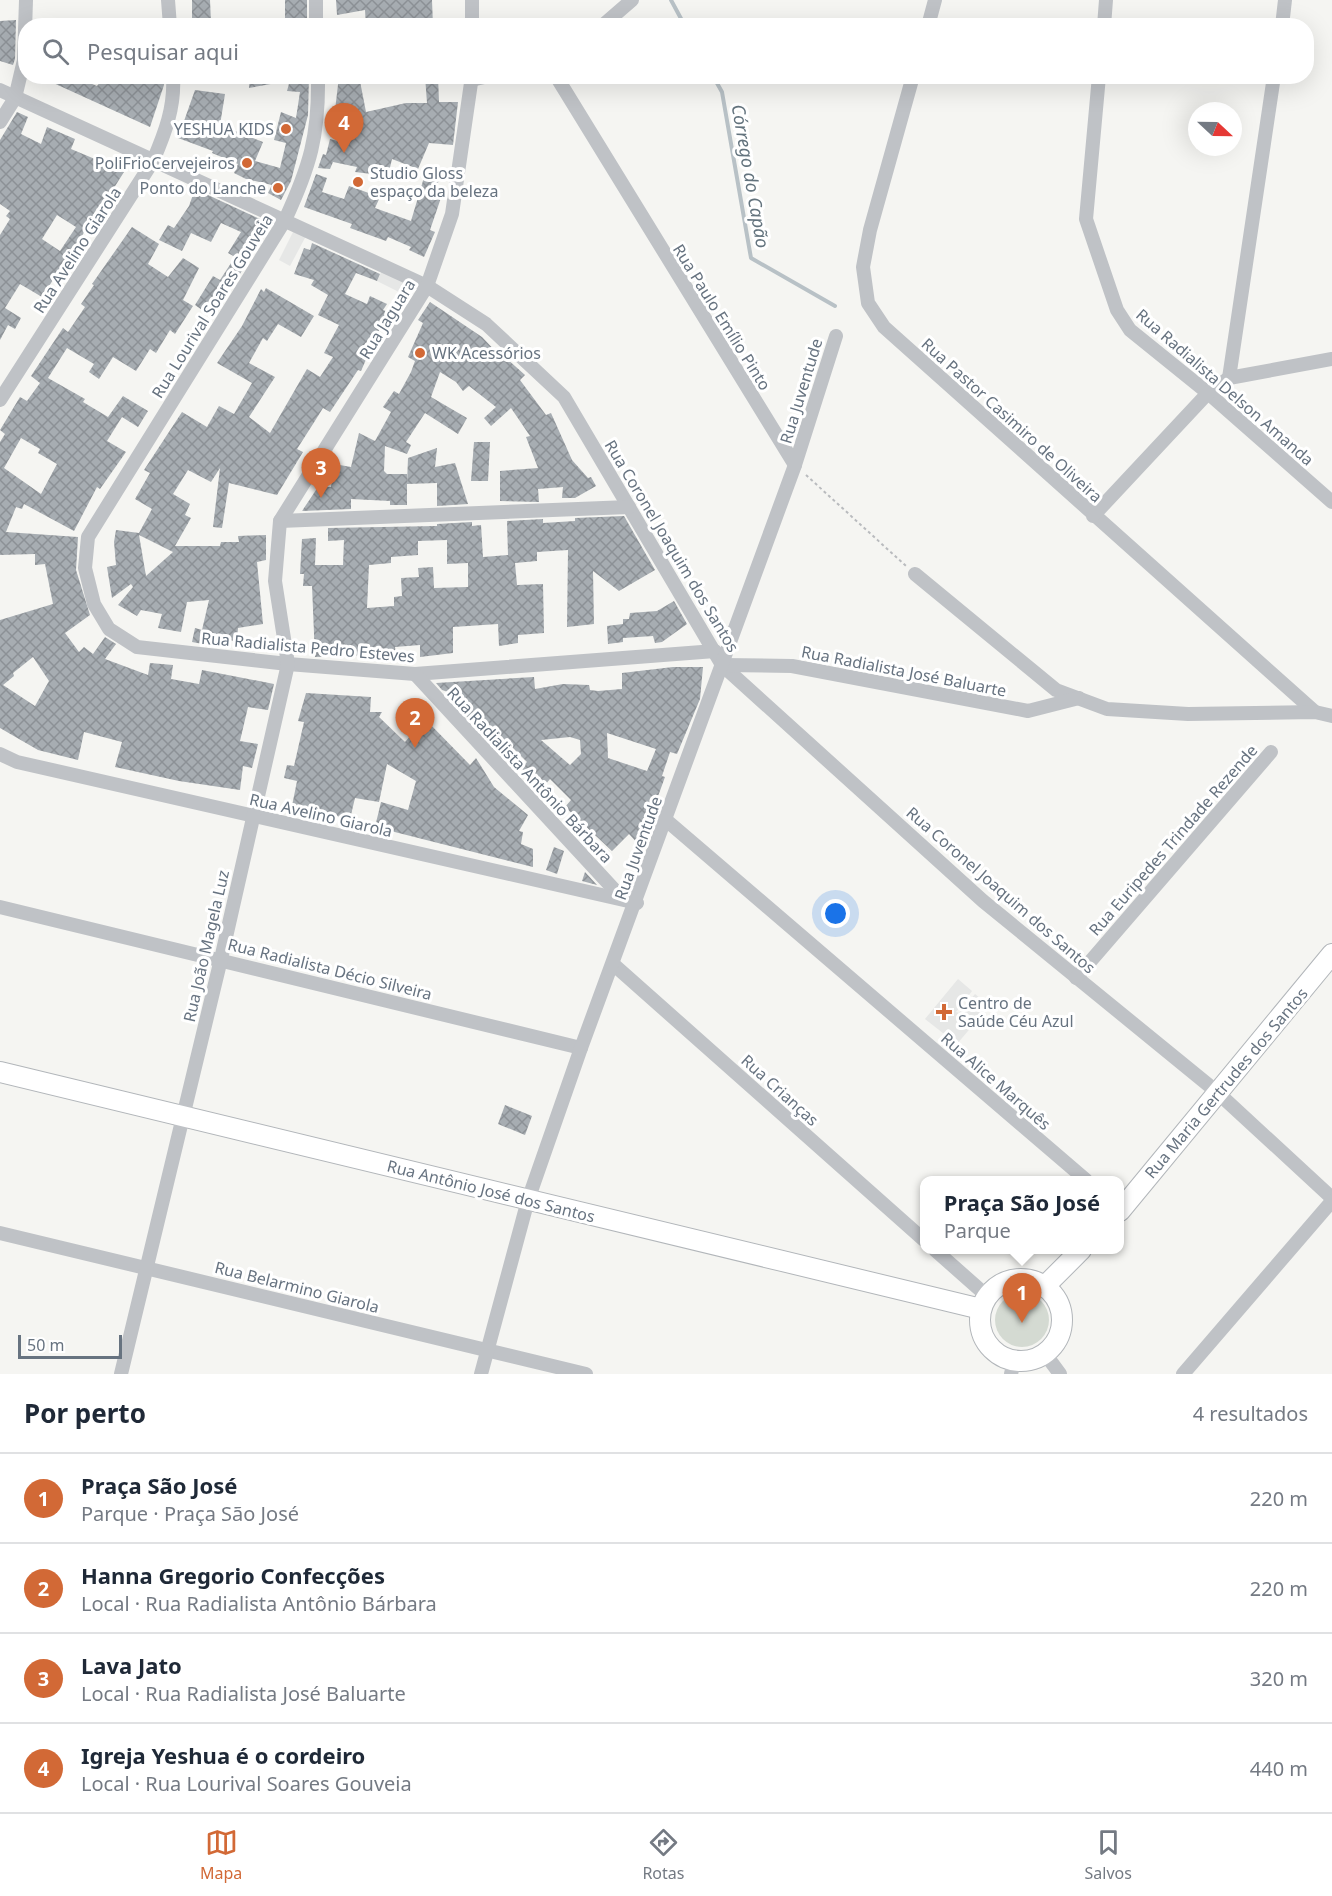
<!DOCTYPE html>
<html lang="pt">
<meta charset="utf-8">
<style>
body{margin:0;font-family:"Noto Sans",sans-serif;background:#f2f2f3;color:#1f2937}
.compass{position:absolute;left:1188px;top:102px;width:54px;height:54px;border-radius:50%;background:#fff;box-shadow:0 6px 24px #0002;rotate:112deg}
.scale{position:absolute;left:18px;bottom:15px;width:104px;box-sizing:border-box;padding-left:6px;border:3px solid #677380;border-top:0;font-size:16px;line-height:21px;white-space:nowrap;color:#677380;-webkit-text-stroke:4px #fff;paint-order:stroke}
.you{position:absolute;left:836px;top:914px;width:21px;height:21px;margin:-15px;border:4px solid #fff;border-radius:50%;background:#1a73e8;box-shadow:0 0 0 9px #1a73e833}
.badge{display:grid;place-items:center;width:39px;height:39px;border-radius:50%;background:#d26936;color:#fff;font-size:20px;font-weight:700}
.pin{position:absolute;translate:-50% -50px;filter:drop-shadow(0 2px 3px #0008)}
.pin::after{content:'';position:absolute;top:32px;width:21px;height:18px;background:inherit;clip-path:polygon(0 0,100% 0,50% 100%)}
.popup{position:absolute;left:920px;top:1176px;width:204px;height:78px;box-sizing:border-box;display:grid;place-content:center;border-radius:12px;background:#fff;filter:drop-shadow(0 2px 4px #0005);font-size:20px;white-space:nowrap;color:#747a83}
.popup b{font-size:22px;color:#1f2937}
.popup::after{content:'';position:absolute;left:50%;top:100%;margin-left:-12px;border:12px solid transparent;border-top-color:#fff}
.list{margin:0;padding:0;list-style:none}
h2{display:flex;justify-content:space-between;align-items:center;height:78px;margin:0;padding:0 24px;font-size:26px}
h2 small{font-size:20px;font-weight:400;color:#747a83}
.list li{display:grid;grid-template-columns:39px 1fr auto;gap:18px;align-items:center;box-sizing:border-box;height:90px;padding:0 24px;border-top:2px solid #e0e1e3}
.list b{display:block;font-size:22px;white-space:nowrap}
.list p{margin:0;font-size:20px;white-space:nowrap;color:#747a83}
.list em{font-size:20px;font-style:normal;color:#747a83}
.icon{flex:none;width:33px;height:33px;fill:none;stroke:currentColor;stroke-width:2;stroke-linecap:round;stroke-linejoin:round}
.map{position:relative;flex:none;width:1332px;height:1374px;overflow:hidden}
.search{position:absolute;background:#fff;box-shadow:0 6px 24px #0002;left:18px;right:18px;top:18px;height:66px;display:flex;align-items:center;gap:15px;box-sizing:border-box;padding:0 21px;border-radius:24px;color:#747a83;font-size:22px}
.sheet{height:438px;background:#fff}
nav{display:flex;justify-content:space-around;align-items:center;box-sizing:border-box;height:84px;border-top:2px solid #e0e1e3;background:#fff;font-size:16px;color:#747a83}
nav a{display:grid;justify-items:center;gap:3px}
nav .on{color:#d26936}
.map>svg:first-child{display:block}
.built{fill:#e6e7e6}
.park{fill:#d4dad2}
.lines{fill:none;stroke-linecap:round;stroke-linejoin:round}
.stream{stroke:#b8c1c6;stroke-width:4}
.building{fill:url(#building-cross-hatch);fill-rule:evenodd}
.secondary-casing{stroke:#b2b6ba;stroke-width:22}
.path{stroke:#b9bbbe;stroke-width:2;stroke-dasharray:3 3;stroke-linecap:butt}
.street{stroke:#bfc2c6;stroke-width:14}
.secondary{stroke:#fff;stroke-width:20}
.poi-dot{fill:#d26936;stroke:#fff;stroke-width:2}
.labels{text-anchor:middle;dominant-baseline:central;stroke-width:6;stroke-linejoin:round;paint-order:stroke}
.poi-label{font-size:16px;fill:#677380;stroke:#fff;text-anchor:end}
.street-label{font-size:16px;fill:#677380;stroke:#fff}
.water-label{font-size:18px;font-style:italic;fill:#63737d;stroke:#fff}
</style>
<div class="map">
<svg width="1332" height="1374" viewBox="0 0 1332 1374">
<defs>
<pattern id="building-cross-hatch" width="8" height="8" patternUnits="userSpaceOnUse" patternTransform="scale(1.5)"><rect width="8" height="8" fill="#a7adb2"/><path d="M0 0l8 8M0 8l8-8" fill="none" stroke="#8c9196"/></pattern>
</defs>
<rect width="100%" height="100%" fill="#f5f5f2"/>
<!-- built -->
<g class="built">
<path d="M294,230L306,236L290,266L279,260Z"/>
<path d="M384,266L410,278L403,294L377,281Z"/>
<path d="M958,979L972,991L956,1012L959,1013L975,994L989,1006L957,1044L925,1019Z"/>
</g>
<!-- park -->
<circle class="park" cx="1022" cy="1320" r="27"/>
<g class="lines">
<!-- stream -->
<g class="stream">
<path d="M671,0L685,26"/>
<path d="M713,76L722,92L751,258L835,306"/>
</g>
</g>
<!-- building -->
<g class="building">
<path d="M192,0H210L211,23L192,26Z"/>
<path d="M285,0H307V23L285,26Z"/>
<path d="M336,0H432L433,26H366L365,10L337,15Z"/>
<path d="M16,20L15,59L13,65L0,61V21Z"/>
<path d="M38,76H73L97,86L105,76H164V85L150,127Z"/>
<path d="M250,76H281L282,82L249,88Z"/>
<path d="M291,76H309L308,115L291,181L281,200L268,193L272,185L246,179L234,173L238,164L212,153L213,151L178,138L195,90L225,94L220,125L263,142L255,161L280,168L286,143L274,140L281,112L296,118L300,92L287,91Z"/>
<path d="M339,76H359L366,112L406,103H427L425,76H438L439,102H458L453,145L429,143L418,169L392,159L388,176L355,172L357,167L333,162L330,169L318,168L323,154L326,155L330,139L338,141L334,119Z"/>
<path d="M17,112L28,117L21,134L41,144L47,127L75,139L71,149L102,162L104,160L124,172L100,210L97,208L82,236L86,239L73,258L69,255L42,297L20,284L5,308L21,318L15,329L8,325L0,340V235L10,219L6,216L10,211L0,204V140ZM57,215L76,227L60,251L42,239Z"/>
<path d="M316,174L327,178L322,192L344,199L349,186L380,197L375,208L411,221L425,174L439,179L437,187L444,189L430,230L435,232L424,257L409,250L411,247L388,237L386,241L350,228L352,224L304,207Z"/>
<path d="M195,189L264,221L255,236L259,239L247,263L212,317L195,305L213,276L220,280L235,257L228,253L241,232L221,223L211,242L191,233L182,251L159,240L168,225L174,228L189,206Z"/>
<path d="M132,227L159,244L148,264L168,277L183,258L199,268L183,300L193,306L175,334L170,330L156,353L150,349L136,371L113,357L99,379L89,372L94,364L67,348L48,378L85,399L83,402L108,417L123,396L148,411L138,427L122,417L107,441L126,452L100,489L97,487L74,531L24,504L22,509L16,507L6,532L78,537L76,570L90,615L65,633L79,652L84,647L93,654L105,637L116,644L105,659L148,675L150,663L173,665L171,679L199,684L202,670L274,684L268,710L248,707L240,741L258,744L252,768L243,766L240,790L179,781L115,767L122,742L84,732L78,760L38,750L0,728V620L53,604L45,564L35,565V554L0,555V442L5,434L0,430L20,397L27,401L40,383L31,376L63,328L68,332L85,307L81,304L94,285L92,284ZM21,438L40,449L38,453L57,464L41,494L4,468ZM33,657L49,681L35,706L3,685L14,676L13,673Z"/>
<path d="M312,243L380,274L377,281L356,273L345,294L367,304L370,296L387,304L383,310L393,314L388,324L383,321L361,371L358,370L330,412L323,408L313,424L297,449L303,452L277,495L229,483L222,528L213,527L220,468L211,482L188,470L173,494L190,504L185,515L191,518L175,546H220L221,542H239L238,536L266,535V560L257,562L263,624L238,628L237,641L220,640L219,647L192,642L195,628L202,630L209,600L187,602L181,632L158,628L162,614L141,610L137,616L118,605L133,587L131,584L112,598L107,567L116,565L114,542L116,530L139,533L152,509L135,499L150,473L144,470L182,412L207,427L219,406L234,414L252,383L217,363L242,326L261,289L264,292L266,288L314,316L301,337L278,324L267,341L263,338L249,363L275,377L249,417L270,433L307,369L320,377L333,357L324,353L339,325L318,315L328,295L311,285L314,280L294,274L304,248L310,250ZM139,535L173,552L146,576Z"/>
<path d="M430,302L482,337L503,359L505,357L525,375L520,380L546,415L551,413L572,460L588,478L591,477L596,486L575,498H562L563,487L538,489L539,502L500,501V471L538,468L526,437L530,436L511,408L491,426L484,418L496,407L469,386L463,391L456,382L440,372L431,397L467,418L458,434L425,413L406,442L411,445L407,454L385,446L384,471L387,474H407V505H390V501L351,499V509L302,511L318,487H331L334,464L351,467L359,433L375,441L391,412L383,407L394,391L399,394L411,372L415,361L408,357L423,323L418,320Z"/>
<path d="M474,442H490L488,481H471Z"/>
<path d="M437,448L435,467L455,463L468,504L437,506V483L407,484L408,458Z"/>
<path d="M624,516L655,570L619,591L593,571L594,624L567,627L568,550L537,552V561L515,563L517,585L543,584L544,633L518,635V643L499,646L498,624L453,627V653L420,657V645L395,647L396,654L315,657L312,586H303L304,574H300L302,539L316,538L315,565H343L344,540L328,541V528L437,526V524L472,522V526L481,525L483,557L508,555L507,521L543,519V523L575,521V518ZM447,540V564L468,563V587L434,588L433,567L418,568L419,577L401,578L402,596L394,597V606L367,608L369,565L391,563V557L418,555V541Z"/>
<path d="M674,601L687,624L662,642L655,643L653,636L623,638V642L608,644L607,626L623,624V619H629L630,613L657,611Z"/>
<path d="M673,667H703L700,699L677,754L670,752L662,776L665,777L640,846L629,834L612,851L565,807L571,800L550,779L545,785L535,774L531,777L521,768L527,762L508,743L502,749L483,730L481,732L455,704L463,697L442,690L436,683L534,677L535,689L563,684L589,685L590,690L598,691L622,689V673ZM607,733L656,749L647,771L608,758ZM570,737L580,740L581,754L570,765L541,740Z"/>
<path d="M306,693L371,697L370,712H382L379,717L405,742L425,719L470,765L476,758L494,787L528,815L519,831L523,832L521,844L533,849V867L375,827L381,802L408,810L416,781L387,764L379,802L355,798L350,819L292,806L297,781L284,778L287,765L294,766L304,722L298,721Z"/>
<path d="M554,847L564,851L557,874L546,870Z"/>
<path d="M585,872L597,885L582,881Z"/>
<path d="M505,1105L532,1116L525,1135L498,1124Z"/>
</g>
<g class="lines">
<!-- secondary casing -->
<g class="secondary-casing">
<g id="secondary">
<path d="M0,1072L981,1309"/>
<path d="M1120,1211L1332,954"/>
<circle cx="1021" cy="1320" r="41"/>
<path d="M1045,1286L1081,1250"/>
</g>
</g>
<!-- path -->
<path class="path" d="M806,475L906,566"/>
<!-- street -->
<g class="street">
<path d="M168,0L170,26"/>
<path d="M316,0V26"/>
<path d="M472,26V0"/>
<path d="M602,26L632,0"/>
<path d="M928,26L935,0"/>
<path d="M1104,26L1106,0"/>
<path d="M1282,26L1285,0"/>
<path d="M318,76C319,136 310,166 285,220L88,537L85,568L94,604L109,629L137,647L288,664L415,674L715,651"/>
<path d="M556,76L795,465"/>
<path d="M913,76L870,230L863,267L868,303L884,327L1315,712"/>
<path d="M1099,76L1086,219L1117,310L1130,330L1208,393L1332,502"/>
<path d="M471,80L489,76"/>
<path d="M0,90L427,286L486,324L564,397L722,665L983,901L1217,1092L1332,1198"/>
<path d="M0,122L15,98L24,60L26,0"/>
<path d="M1229,378L1274,76"/>
<path d="M0,400L153,161C165,133 175,107 173,76"/>
<path d="M1093,516L1208,393L1229,378L1332,359"/>
<path d="M280,521L629,507"/>
<path d="M915,574L1056,690L1107,709L1188,714L1315,712L1332,716"/>
<path d="M722,665L792,666L1028,711L1079,698"/>
<path d="M415,674L621,897"/>
<path d="M0,754L17,762L637,903"/>
<path d="M666,820L1086,1180"/>
<path d="M0,907L581,1048"/>
<path d="M613,964L924,1240"/>
<path d="M1076,978L1271,752"/>
<path d="M0,1233L586,1374"/>
<path d="M935,1250L987,1296"/>
<path d="M1046,1355L1060,1374"/>
<path d="M121,1374L221,959L288,664L275,581L280,521L427,286L452,214L472,76"/>
<path d="M481,1374L528,1200L581,1048L795,465L836,336"/>
<path d="M1011,1374L1014,1362"/>
<path d="M1183,1374L1332,1201"/>
</g>
<!-- secondary -->
<use href="#secondary" class="secondary"/>
</g>
<!-- markers -->
<g class="poi-dot">
<circle cx="286" cy="129" r="6"/>
<circle cx="247" cy="163" r="6"/>
<circle cx="358" cy="182" r="6"/>
<circle cx="278" cy="188" r="6"/>
<circle cx="420" cy="353" r="6"/>
<path d="M941 1003h6v6h6v6h-6v6h-6v-6h-6v-6h6z"/>
</g>
<g class="labels">
<!-- poi labels -->
<g class="poi-label">
<text x="274" y="129">YESHUA KIDS</text>
<text x="235" y="163">PoliFrioCervejeiros</text>
<text x="370" y="173" text-anchor="start">Studio Gloss<tspan x="370" dy="18">espaço da beleza</tspan></text>
<text x="266" y="188">Ponto do Lanche</text>
<text x="432" y="353" text-anchor="start">WK Acessórios</text>
<text x="958" y="1003" text-anchor="start">Centro de<tspan x="958" dy="18">Saúde Céu Azul</tspan></text>
</g>
<!-- street labels -->
<g class="street-label">
<text transform="translate(77 250) rotate(-57)">Rua Avelino Giarola</text>
<text transform="translate(212 306) rotate(-58)">Rua Lourival Soares Gouveia</text>
<text transform="translate(722 317) rotate(58)">Rua Paulo Emílio Pinto</text>
<text transform="translate(387 319) rotate(-58)">Rua Jaguara</text>
<text transform="translate(1225 387) rotate(41)">Rua Radialista Delson Amanda</text>
<text transform="translate(801 391) rotate(-73)">Rua Juventude</text>
<text transform="translate(1012 420) rotate(42)">Rua Pastor Casimiro de Oliveira</text>
<text transform="translate(672 546) rotate(59)">Rua Coronel Joaquim dos Santos</text>
<text transform="translate(308 647) rotate(5)">Rua Radialista Pedro Esteves</text>
<text transform="translate(904 671) rotate(11)">Rua Radialista José Baluarte</text>
<text transform="translate(530 775) rotate(47)">Rua Radialista Antônio Bárbara</text>
<text transform="translate(321 815) rotate(13)">Rua Avelino Giarola</text>
<text transform="translate(1173 840) rotate(-49)">Rua Euripedes Trindade Rezende</text>
<text transform="translate(638 848) rotate(-70)">Rua Juventude</text>
<text transform="translate(1001 890) rotate(41)">Rua Coronel Joaquim dos Santos</text>
<text transform="translate(206 946) rotate(-77)">Rua João Magela Luz</text>
<text transform="translate(330 969) rotate(14)">Rua Radialista Décio Silveira</text>
<text transform="translate(996 1081) rotate(41)">Rua Alice Marquês</text>
<text transform="translate(1226 1083) rotate(-50)">Rua Maria Gertrudes dos Santos</text>
<text transform="translate(780 1090) rotate(42)">Rua Crianças</text>
<text transform="translate(491 1191) rotate(14)">Rua Antônio José dos Santos</text>
<text transform="translate(297 1287) rotate(14)">Rua Belarmino Giarola</text>
</g>
<!-- water labels -->
<g class="water-label">
<text transform="translate(751 176) rotate(80)">Córrego do Capão</text>
</g>
</g>
</svg>
<svg class="compass" viewBox="-18 -18 36 36"><path d="M0-13l5 13h-10z" fill="#e53935"/><path d="M0 13l5-13h-10z" fill="#747a83"/></svg>
<div class="scale">50 m</div>
<div class="you"></div>
<div class="pin badge" style="left:1022px;top:1323px">1</div>
<div class="popup"><b>Praça São José</b>Parque</div>
<div class="pin badge" style="left:415px;top:748px">2</div>
<div class="pin badge" style="left:321px;top:498px">3</div>
<div class="pin badge" style="left:344px;top:153px">4</div>
<div class="search"><svg class="icon" aria-label="search" viewBox="0 0 24 24"><circle cx="10" cy="10" r="6"/><path d="M15 15l6 6"/></svg>Pesquisar aqui</div>
</div>
<section class="sheet">
<h2>Por perto<small>4 resultados</small></h2>
<ul class="list">
<li><span class="badge">1</span><div><b>Praça São José</b><p>Parque · Praça São José</p></div><em>220 m</em></li>
<li><span class="badge">2</span><div><b>Hanna Gregorio Confecções</b><p>Local · Rua Radialista Antônio Bárbara</p></div><em>220 m</em></li>
<li><span class="badge">3</span><div><b>Lava Jato</b><p>Local · Rua Radialista José Baluarte</p></div><em>320 m</em></li>
<li><span class="badge">4</span><div><b>Igreja Yeshua é o cordeiro</b><p>Local · Rua Lourival Soares Gouveia</p></div><em>440 m</em></li>
</ul>
</section>
<nav>
<a class="on"><svg class="icon" aria-label="map" viewBox="0 0 24 24"><path d="M3 6l6-2 6 2 6-2v14l-6 2-6-2-6 2zM9 4v14M15 6v14"/></svg>Mapa</a>
<a><svg class="icon" aria-label="directions" viewBox="0 0 24 24"><path d="M12 3l9 9-9 9-9-9zM9 14v-3h6M13 9l2 2-2 2"/></svg>Rotas</a>
<a><svg class="icon" aria-label="saved" viewBox="0 0 24 24"><path d="M7 4h10v16l-5-4-5 4z"/></svg>Salvos</a>
</nav>
